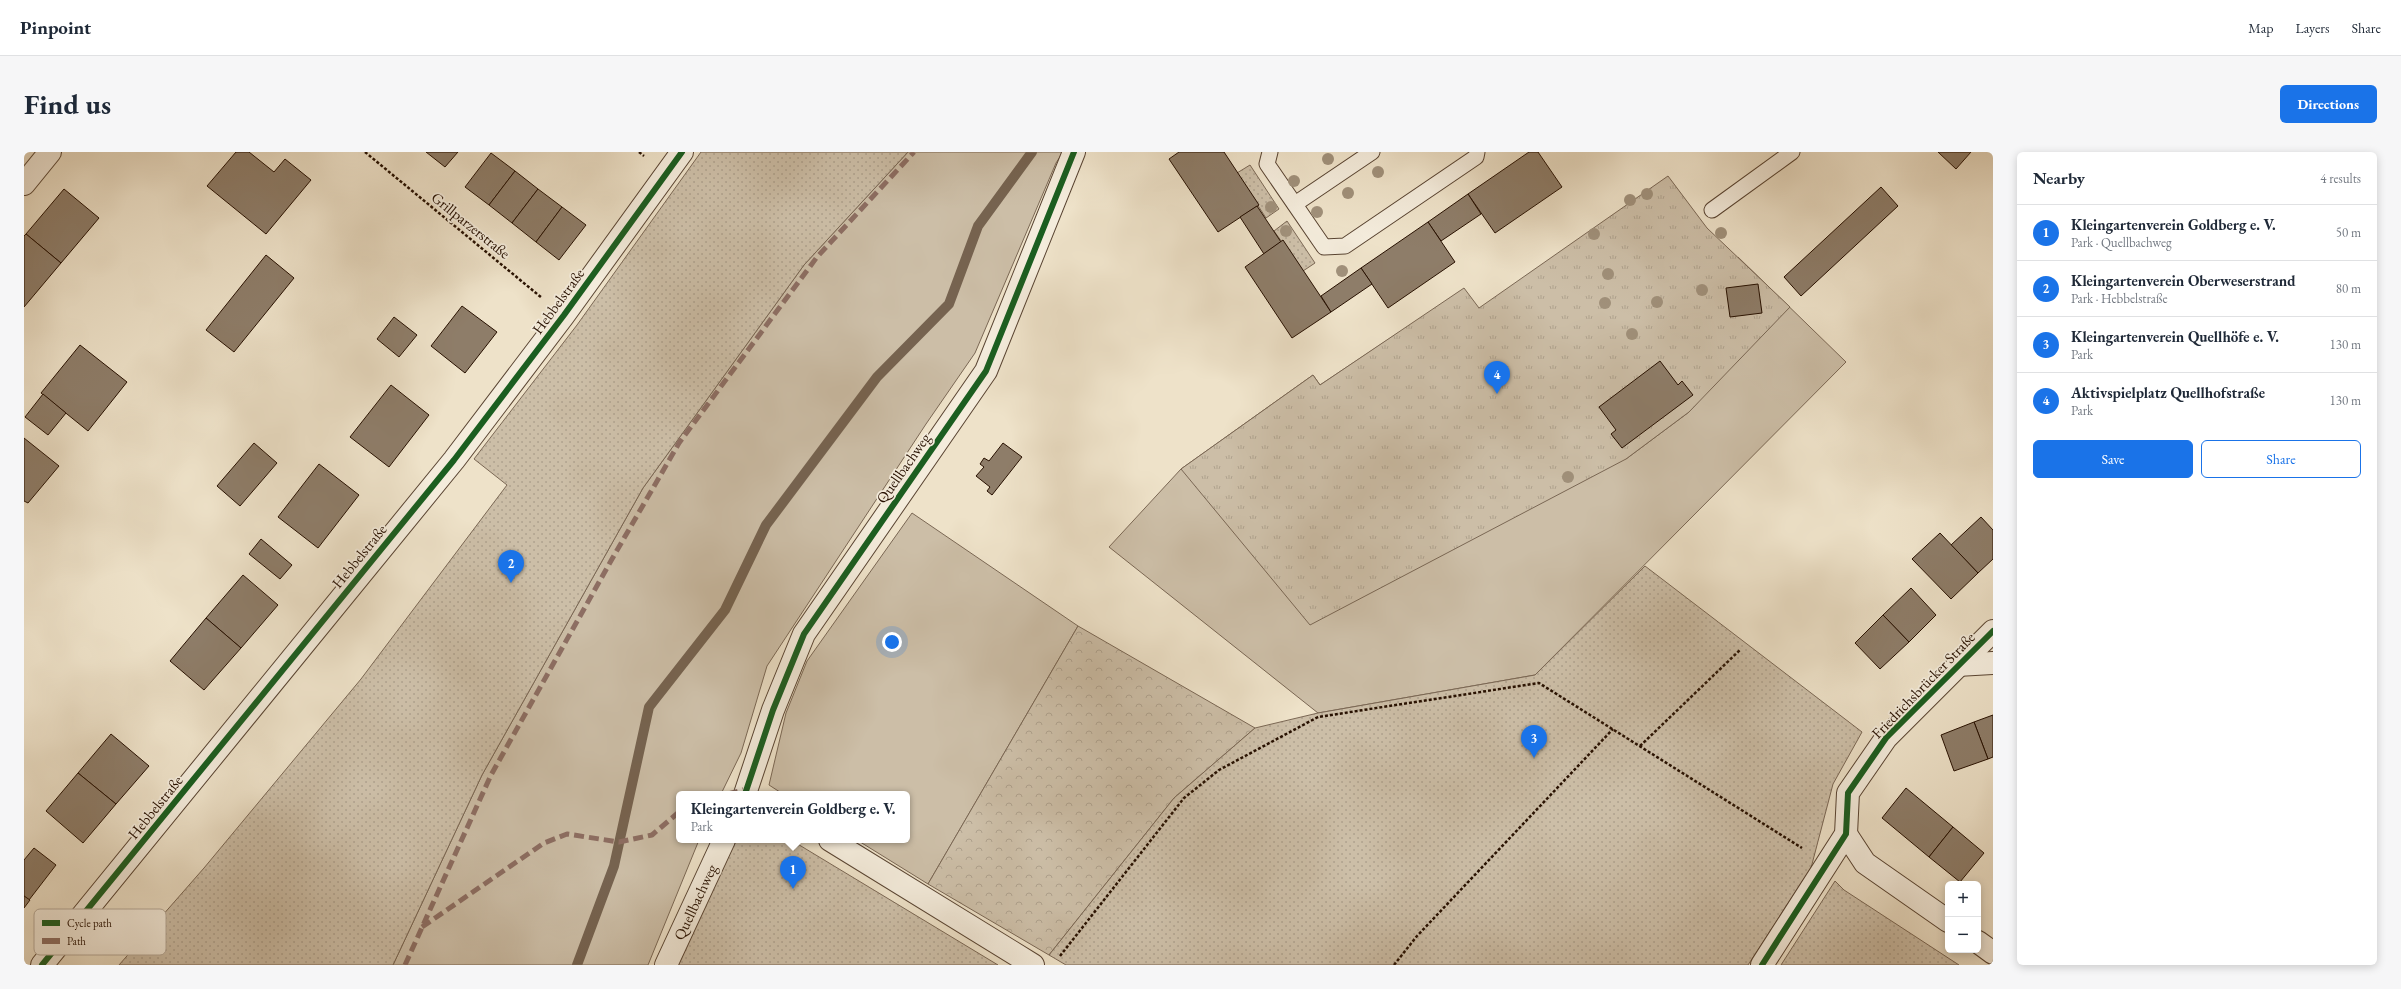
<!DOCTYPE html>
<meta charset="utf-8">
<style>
body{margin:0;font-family:"EB Garamond",serif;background:#f6f6f7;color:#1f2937}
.controls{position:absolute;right:12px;bottom:12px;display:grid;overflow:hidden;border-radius:6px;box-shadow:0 2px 10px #0003}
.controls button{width:36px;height:36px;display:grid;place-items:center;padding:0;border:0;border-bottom:1px solid #e0e1e3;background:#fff;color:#1f2937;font:20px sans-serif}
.you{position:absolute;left:868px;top:490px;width:14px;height:14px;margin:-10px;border:3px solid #fff;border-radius:50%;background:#1a73e8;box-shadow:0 0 0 6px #1a73e833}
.badge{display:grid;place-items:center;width:26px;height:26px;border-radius:50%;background:#1a73e8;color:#fff;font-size:13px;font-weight:700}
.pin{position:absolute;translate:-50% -33px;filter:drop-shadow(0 1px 2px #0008)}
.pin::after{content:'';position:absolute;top:21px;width:14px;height:12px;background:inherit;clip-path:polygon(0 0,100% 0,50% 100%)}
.popup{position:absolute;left:652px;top:639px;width:234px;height:52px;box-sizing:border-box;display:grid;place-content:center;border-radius:6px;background:#fff;filter:drop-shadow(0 1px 3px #0005);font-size:13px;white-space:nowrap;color:#747a83}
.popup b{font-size:15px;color:#1f2937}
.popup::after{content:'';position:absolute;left:50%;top:100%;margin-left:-8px;border:8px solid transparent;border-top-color:#fff}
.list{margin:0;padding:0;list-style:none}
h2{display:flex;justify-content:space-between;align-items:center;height:52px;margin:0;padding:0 16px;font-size:17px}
h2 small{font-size:13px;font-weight:400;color:#747a83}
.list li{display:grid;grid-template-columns:26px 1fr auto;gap:12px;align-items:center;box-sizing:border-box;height:56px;padding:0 16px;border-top:1px solid #e0e1e3}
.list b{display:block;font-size:15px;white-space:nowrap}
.list p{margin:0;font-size:13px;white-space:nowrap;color:#747a83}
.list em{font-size:13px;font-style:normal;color:#747a83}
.actions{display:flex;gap:8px;padding:12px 16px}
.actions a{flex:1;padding:9px 0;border:1px solid #1a73e8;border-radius:6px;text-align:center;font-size:14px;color:#1a73e8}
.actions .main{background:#1a73e8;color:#fff}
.map{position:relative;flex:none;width:1969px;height:813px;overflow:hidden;border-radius:6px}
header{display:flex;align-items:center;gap:24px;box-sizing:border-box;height:56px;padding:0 20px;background:#fff;border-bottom:1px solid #e0e1e3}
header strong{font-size:19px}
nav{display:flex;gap:22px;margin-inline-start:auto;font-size:14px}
.intro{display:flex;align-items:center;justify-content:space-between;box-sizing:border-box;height:96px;padding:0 24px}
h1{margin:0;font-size:28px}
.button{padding:10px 18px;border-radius:6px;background:#1a73e8;color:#fff;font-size:14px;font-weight:700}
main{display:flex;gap:24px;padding:0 24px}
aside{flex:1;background:#fff;border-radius:6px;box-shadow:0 2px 10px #0003}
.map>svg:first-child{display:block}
.grass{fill:#ccbea7;stroke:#7a6754}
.forest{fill:url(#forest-crowns);stroke:#7a6754}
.park{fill:url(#park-tufts);stroke:#7a6754}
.garden{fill:url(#garden-dots);stroke:#7a6754}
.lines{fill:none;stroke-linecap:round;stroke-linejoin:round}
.stream{stroke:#766350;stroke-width:10}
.building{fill:#8e7d69;stroke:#271000}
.service-casing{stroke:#594432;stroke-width:17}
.minor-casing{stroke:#594432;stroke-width:24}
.path{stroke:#271000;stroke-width:2.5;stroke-dasharray:3 2;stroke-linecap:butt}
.service{stroke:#f4ecdc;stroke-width:15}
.minor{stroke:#f4ecdc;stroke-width:22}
.quiet{stroke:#8d6e63;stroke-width:5;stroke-dasharray:10 5;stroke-linecap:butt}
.cycleway-casing{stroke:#f4ecdc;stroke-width:8}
.cycleway{stroke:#1b5e20;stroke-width:6}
.tree{fill:#a0907a}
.labels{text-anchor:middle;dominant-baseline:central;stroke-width:3.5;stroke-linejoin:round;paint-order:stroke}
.street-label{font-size:15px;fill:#271000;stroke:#f4ecdc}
.key{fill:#f4ecdc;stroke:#b6aa9a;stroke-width:1}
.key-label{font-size:11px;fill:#271000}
</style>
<header>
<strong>Pinpoint</strong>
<nav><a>Map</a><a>Layers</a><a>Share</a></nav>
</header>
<div class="intro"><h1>Find us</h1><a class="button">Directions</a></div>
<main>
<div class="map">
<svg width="1969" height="813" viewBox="0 0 1969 813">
<defs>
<pattern id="forest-crowns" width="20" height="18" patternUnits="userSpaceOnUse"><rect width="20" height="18" fill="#ccbea7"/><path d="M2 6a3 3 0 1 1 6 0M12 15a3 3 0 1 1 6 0" fill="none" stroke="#afa28e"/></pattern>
<pattern id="park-tufts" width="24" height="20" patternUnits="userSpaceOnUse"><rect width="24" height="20" fill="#ccbea7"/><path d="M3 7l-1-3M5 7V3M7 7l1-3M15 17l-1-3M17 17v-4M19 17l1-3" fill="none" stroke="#afa28e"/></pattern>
<pattern id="garden-dots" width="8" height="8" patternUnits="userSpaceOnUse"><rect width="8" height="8" fill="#ccbea7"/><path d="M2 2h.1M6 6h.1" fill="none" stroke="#afa28e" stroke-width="1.8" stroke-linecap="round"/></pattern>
</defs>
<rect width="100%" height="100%" fill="#eee2c9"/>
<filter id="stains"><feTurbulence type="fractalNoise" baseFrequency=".005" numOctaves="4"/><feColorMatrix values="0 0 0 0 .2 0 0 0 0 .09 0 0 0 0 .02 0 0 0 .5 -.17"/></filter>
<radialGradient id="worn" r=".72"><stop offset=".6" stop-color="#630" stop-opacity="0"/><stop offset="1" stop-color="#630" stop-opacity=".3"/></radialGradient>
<!-- grass -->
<g class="grass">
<path d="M884,0H1039L1032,11L951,201L902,272L743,514L717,601L697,642H655V688H675L624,813H369L458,623L619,336L780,113Z"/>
<path d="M1714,105L1822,210L1511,523L1294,561L1085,395L1157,317L1289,223L1296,233L1374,181L1602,307L1665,260L1674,250Z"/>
<path d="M888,361L1054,474L904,732L833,688H883V642H759L745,633L762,561L783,509Z"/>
</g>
<!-- forest -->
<path class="forest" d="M1054,474L1231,576L1150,646L1025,803L904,732Z"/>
<!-- park -->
<path class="park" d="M1644,24L1683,76L1766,155L1665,260L1602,307L1286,473L1157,317L1289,223L1296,233L1440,136L1455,156Z"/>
<!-- garden -->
<g class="garden">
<path d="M677,0H884L780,113L619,336L458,623L369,813H95L180,716L337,527L483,333L450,307L553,173Z"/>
<path d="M1226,13L1255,57L1242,66L1213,21Z"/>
<path d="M1263,69L1291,111L1279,119L1250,79Z"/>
<path d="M1621,414L1838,580L1809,632L1787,716L1724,813H1042L1025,803L1150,646L1231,576L1294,561L1511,523Z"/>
<path d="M711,688H767L974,813H654Z"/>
<path d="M1811,729L1820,738L1935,813H1757Z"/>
</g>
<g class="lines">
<!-- stream -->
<path class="stream" d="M553,813L590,714L625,555L701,458L742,373L853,225L925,152L954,74L1008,0"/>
</g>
<!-- building -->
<g class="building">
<path d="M212,0H225L250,20L261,7L287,28L242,82L183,34Z"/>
<path d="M402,0H434L421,15Z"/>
<path d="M1155,0H1200L1235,53L1194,80L1145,7Z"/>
<path d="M1505,0H1514L1538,35L1471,81L1444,42Z"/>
<path d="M1914,0H1947L1932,17Z"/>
<path d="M467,1L491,19L465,53L441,35Z"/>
<path d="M491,19L514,37L488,71L465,53Z"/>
<path d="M1857,35L1874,54L1777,144L1760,125Z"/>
<path d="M40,37L75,66L37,111L2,82Z"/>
<path d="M514,37L538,55L512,90L488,71Z"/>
<path d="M1444,42L1457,62L1417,89L1404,70Z"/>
<path d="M1233,54L1257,90L1240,102L1216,65Z"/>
<path d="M538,55L562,73L535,108L512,90Z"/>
<path d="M1404,70L1431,110L1364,156L1337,116Z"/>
<path d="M2,82L37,111L0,155V84Z"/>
<path d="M1259,88L1307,160L1268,186L1221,115Z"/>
<path d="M242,103L270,126L210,200L182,178Z"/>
<path d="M1337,116L1348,132L1307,160L1297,144Z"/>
<path d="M1734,132L1738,161L1706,165L1702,136Z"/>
<path d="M438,154L473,180L441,221L407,194Z"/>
<path d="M370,165L393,183L375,205L353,187Z"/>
<path d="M56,193L103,230L64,279L17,241Z"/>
<path d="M1636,209L1654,233L1658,229L1669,243L1598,296L1587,282L1592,278L1575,255Z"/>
<path d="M367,233L405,263L365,315L326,285Z"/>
<path d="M19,242L42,261L24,283L1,265Z"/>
<path d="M0,286L35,314L4,351L0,349Z"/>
<path d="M230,291L253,311L216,354L193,334Z"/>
<path d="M979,291L998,305L968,343L963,339L966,335L952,324L960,315L956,312L960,306L965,309Z"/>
<path d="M295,312L335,343L294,396L254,365Z"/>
<path d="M1957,365L1969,378V407L1954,421L1927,393Z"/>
<path d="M1916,381L1954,421L1927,447L1888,407Z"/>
<path d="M237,387L268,413L256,427L225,402Z"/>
<path d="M219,423L254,453L217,496L182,466Z"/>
<path d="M1887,436L1912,463L1885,490L1859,463Z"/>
<path d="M1859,463L1885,490L1856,517L1831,491Z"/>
<path d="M182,466L217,496L180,538L146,509Z"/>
<path d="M1969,563V605L1964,607L1950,570Z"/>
<path d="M1950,570L1964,607L1930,619L1917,583Z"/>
<path d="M87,582L125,614L92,652L54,621Z"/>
<path d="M54,621L92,652L59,691L22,659Z"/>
<path d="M1882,636L1929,675L1905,705L1858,666Z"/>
<path d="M1929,675L1960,701L1936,730L1905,705Z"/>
<path d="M10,696L32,713L5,748L0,744V708Z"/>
<path d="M0,744L6,748L0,756Z"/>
</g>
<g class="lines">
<!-- service casing -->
<g class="service-casing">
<g id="service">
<path d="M1246,0L1243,12L1300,95L1321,94L1452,5L1453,0"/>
<path d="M1271,52L1348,0"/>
<path d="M1688,58L1768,0"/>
</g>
</g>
<!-- minor casing -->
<g class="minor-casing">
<g id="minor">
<path d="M0,32L26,0"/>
<path d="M1933,513L1969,511"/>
<path d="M721,642L749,558L780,482L962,219L1050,0"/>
<path d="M1822,682L1841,711L1924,769"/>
<path d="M806,688L1009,813"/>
<path d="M1954,790L1969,801"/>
<path d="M18,813L430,308L540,163L658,0"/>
<path d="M642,813L700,688"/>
<path d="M1738,813L1822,682L1824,641L1862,586L1969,479"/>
</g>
</g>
<!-- path -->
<g class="path">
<path d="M341,0L518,146"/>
<path d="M615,0L620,4"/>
<path d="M1616,594L1717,497"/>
<path d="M1036,804L1160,646L1195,618L1294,565L1515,531L1778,696"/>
<path d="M1370,813L1393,784L1589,577"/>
</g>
<!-- service -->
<use href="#service" class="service"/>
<!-- minor -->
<use href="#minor" class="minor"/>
<!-- quiet -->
<g class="quiet">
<path d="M704,642L723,637"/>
<path d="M398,775L520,691L543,682L595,690L628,683L655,660"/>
<path d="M381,813L467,623L588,407L655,291L793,105L890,0"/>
</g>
<!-- cycleway casing -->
<g class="cycleway-casing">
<g id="cycleway">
<path d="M721,642L749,558L780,482L962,219L1050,0"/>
<path d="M18,813L430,308L540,163L658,0"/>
<path d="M1738,813L1822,682L1824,641L1862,586L1969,479"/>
</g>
</g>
<!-- cycleway -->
<use href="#cycleway" class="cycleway"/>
</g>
<!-- trees -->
<g class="tree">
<circle cx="1304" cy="7" r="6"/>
<circle cx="1354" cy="20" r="6"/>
<circle cx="1270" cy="29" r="6"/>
<circle cx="1324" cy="41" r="6"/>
<circle cx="1623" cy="42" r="6"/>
<circle cx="1606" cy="48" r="6"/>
<circle cx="1247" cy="55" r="6"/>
<circle cx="1293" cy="60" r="6"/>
<circle cx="1262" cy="79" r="6"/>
<circle cx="1697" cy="81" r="6"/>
<circle cx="1570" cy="82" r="6"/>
<circle cx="1318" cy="119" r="6"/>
<circle cx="1584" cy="122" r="6"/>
<circle cx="1678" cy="138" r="6"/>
<circle cx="1633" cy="150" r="6"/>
<circle cx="1581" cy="151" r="6"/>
<circle cx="1608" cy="182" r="6"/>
<circle cx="1544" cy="325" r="6"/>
</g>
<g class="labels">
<!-- street labels -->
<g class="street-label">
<text transform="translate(447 73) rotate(39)">Grillparzerstraße</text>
<text transform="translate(534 149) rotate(-54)">Hebbelstraße</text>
<text transform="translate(879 316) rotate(-55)">Quellbachweg</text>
<text transform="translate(335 404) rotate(-51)">Hebbelstraße</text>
<text transform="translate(1899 533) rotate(-46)">Friedrichsbrücker Straße</text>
<text transform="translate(131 655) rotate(-51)">Hebbelstraße</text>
<text transform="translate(671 750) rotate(-65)">Quellbachweg</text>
</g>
</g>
<!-- legend -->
<rect x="10" y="757" width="132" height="46" rx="6" class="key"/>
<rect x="18" y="768" width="18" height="6" fill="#1b5e20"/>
<rect x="18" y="786" width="18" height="6" fill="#8d6e63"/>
<g class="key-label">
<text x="43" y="775">Cycle path</text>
<text x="43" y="793">Path</text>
</g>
<rect width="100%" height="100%" filter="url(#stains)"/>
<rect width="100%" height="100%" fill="url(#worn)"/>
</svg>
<div class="controls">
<button>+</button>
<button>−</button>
</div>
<div class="you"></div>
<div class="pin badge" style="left:769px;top:737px">1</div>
<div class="popup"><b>Kleingartenverein Goldberg e. V.</b>Park</div>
<div class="pin badge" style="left:487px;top:431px">2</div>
<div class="pin badge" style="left:1510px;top:606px">3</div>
<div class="pin badge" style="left:1473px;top:242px">4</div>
</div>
<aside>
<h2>Nearby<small>4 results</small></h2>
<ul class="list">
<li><span class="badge">1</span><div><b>Kleingartenverein Goldberg e. V.</b><p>Park · Quellbachweg</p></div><em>50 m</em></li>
<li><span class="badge">2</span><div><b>Kleingartenverein Oberweserstrand</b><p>Park · Hebbelstraße</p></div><em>80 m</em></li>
<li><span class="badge">3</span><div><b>Kleingartenverein Quellhöfe e. V.</b><p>Park</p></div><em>130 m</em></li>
<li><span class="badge">4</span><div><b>Aktivspielplatz Quellhofstraße</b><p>Park</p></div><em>130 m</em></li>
</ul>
<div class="actions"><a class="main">Save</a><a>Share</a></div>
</aside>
</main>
